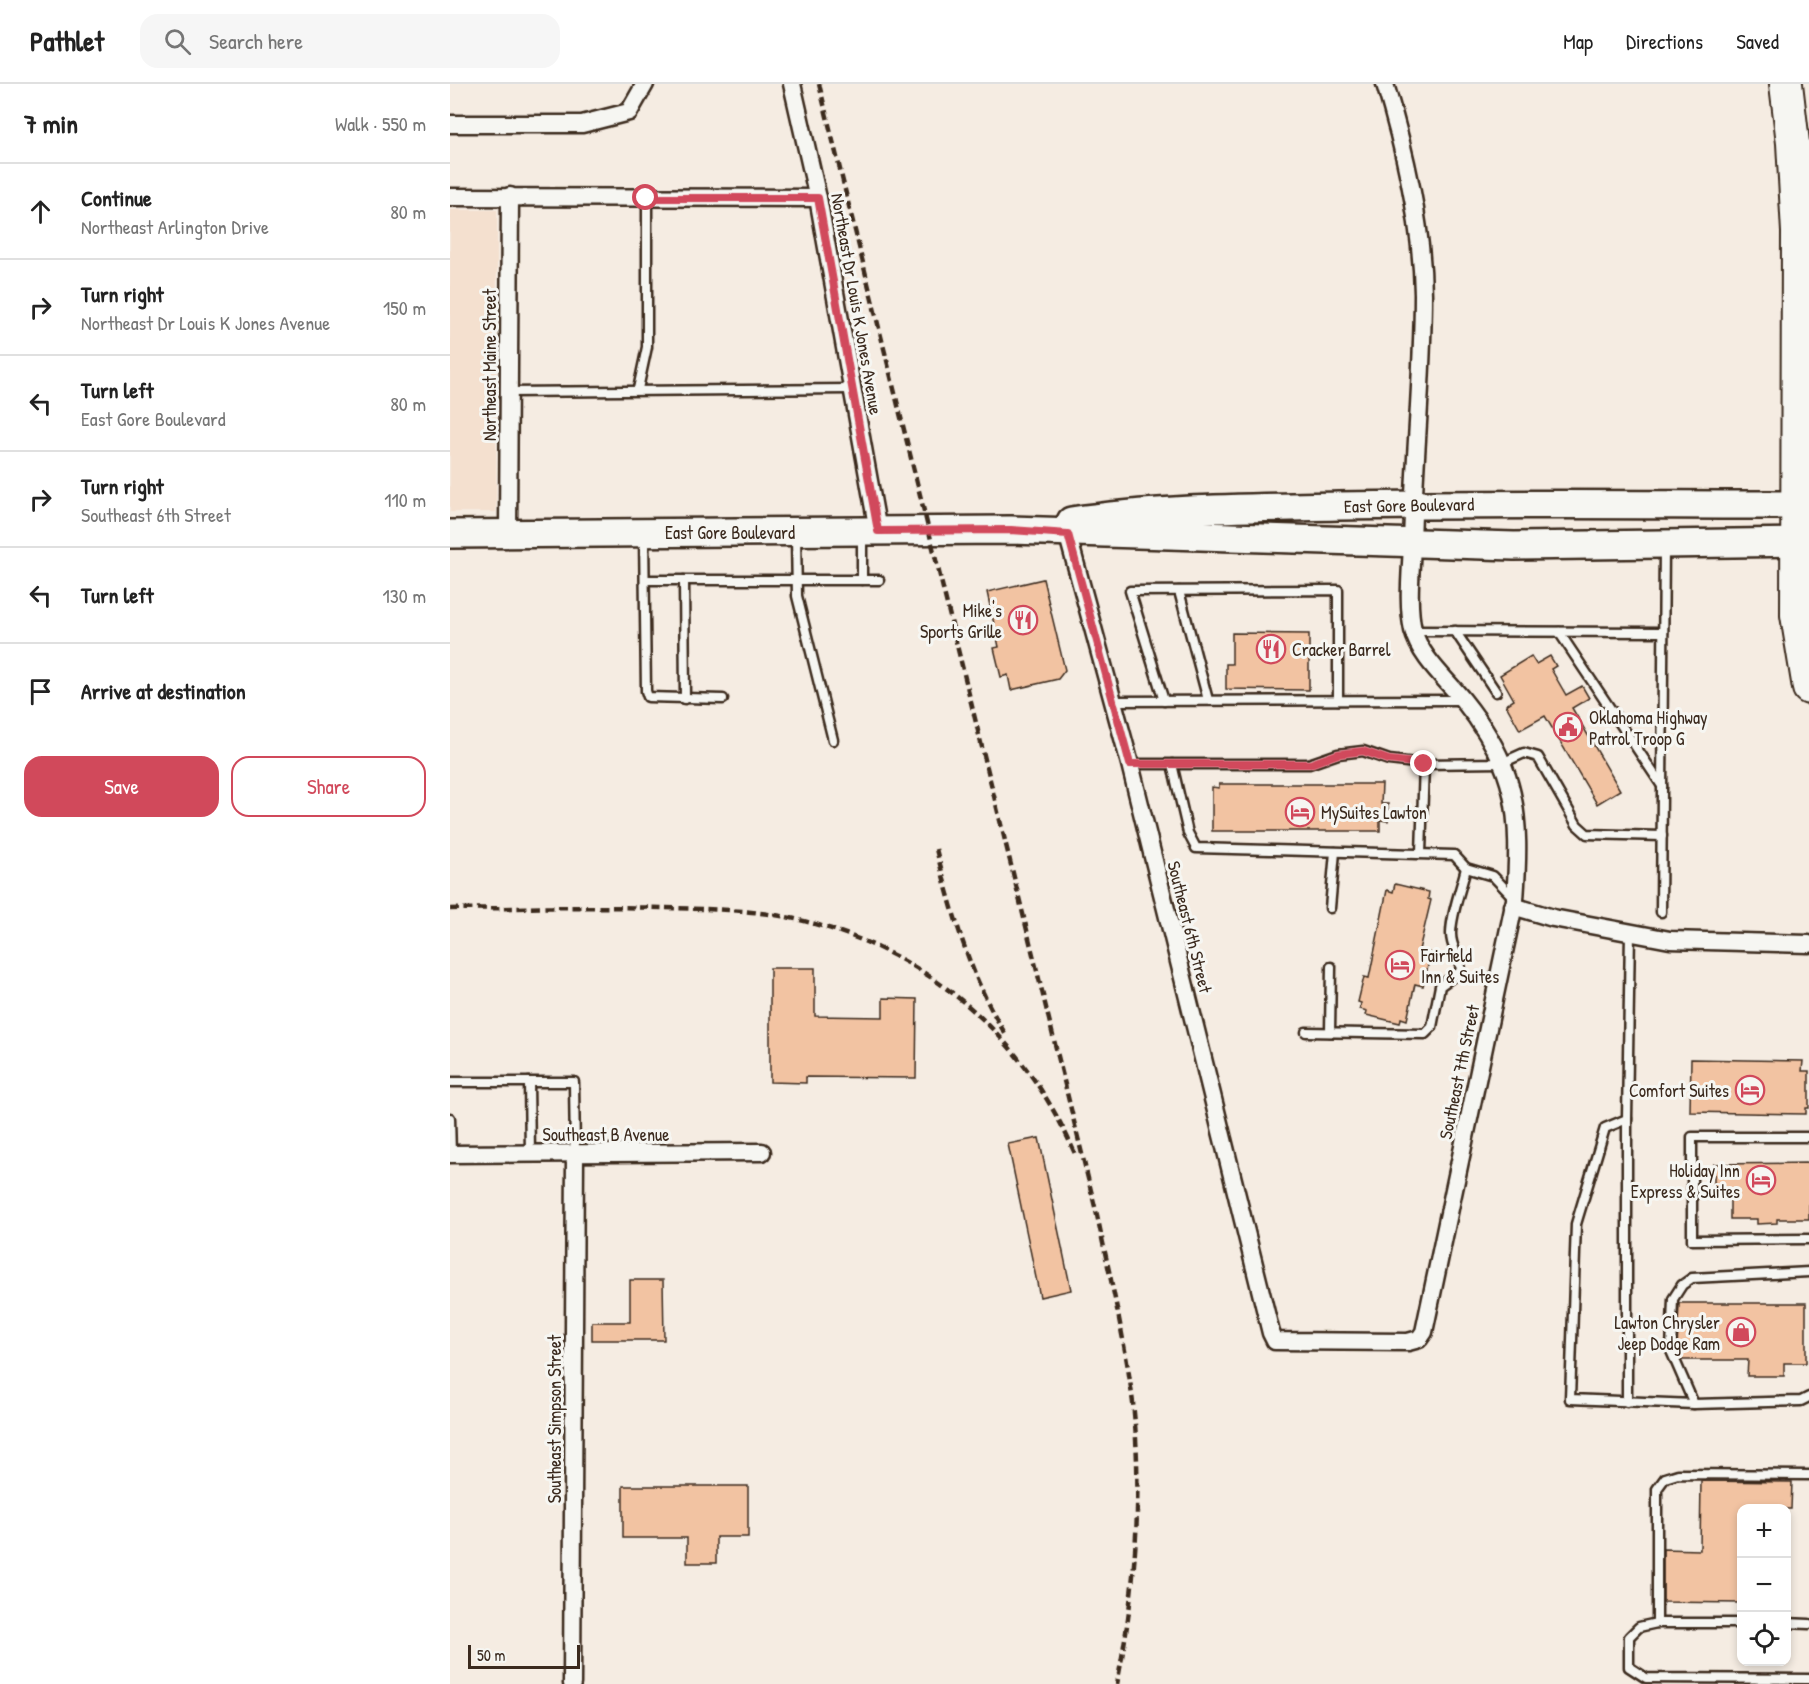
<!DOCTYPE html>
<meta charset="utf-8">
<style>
body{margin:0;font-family:"Patrick Hand",sans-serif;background:#f6f6f6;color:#222}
.controls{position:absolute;right:18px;bottom:18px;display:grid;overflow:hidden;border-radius:12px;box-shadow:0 3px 9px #0003}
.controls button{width:54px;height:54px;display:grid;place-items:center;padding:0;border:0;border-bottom:2px solid #e0e0e0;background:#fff;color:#222;font:30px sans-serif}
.scale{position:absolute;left:18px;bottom:15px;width:112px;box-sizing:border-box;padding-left:6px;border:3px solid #3b2a1e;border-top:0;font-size:16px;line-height:21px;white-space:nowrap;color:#3b2a1e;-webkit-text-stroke:4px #f6f6f2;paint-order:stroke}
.stop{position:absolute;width:18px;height:18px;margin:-14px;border:4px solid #d1495b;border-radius:50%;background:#fff}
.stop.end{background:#d1495b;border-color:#fff;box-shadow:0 2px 6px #0008}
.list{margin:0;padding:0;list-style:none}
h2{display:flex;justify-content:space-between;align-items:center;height:78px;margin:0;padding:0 24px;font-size:26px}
h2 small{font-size:20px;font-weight:400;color:#767676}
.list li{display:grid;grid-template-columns:39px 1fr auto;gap:18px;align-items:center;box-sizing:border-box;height:96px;padding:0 24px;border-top:2px solid #e0e0e0}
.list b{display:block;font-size:22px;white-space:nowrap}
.list p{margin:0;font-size:20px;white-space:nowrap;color:#767676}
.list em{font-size:20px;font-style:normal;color:#767676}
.actions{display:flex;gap:12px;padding:18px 24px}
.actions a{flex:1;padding:14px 0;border:2px solid #d1495b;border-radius:18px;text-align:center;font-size:21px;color:#d1495b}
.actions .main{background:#d1495b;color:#fff}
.icon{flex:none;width:33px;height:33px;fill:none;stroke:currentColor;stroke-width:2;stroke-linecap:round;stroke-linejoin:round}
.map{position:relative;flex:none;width:1359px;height:1600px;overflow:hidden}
header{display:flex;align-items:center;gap:36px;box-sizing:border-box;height:84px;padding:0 30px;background:#fff;border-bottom:2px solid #e0e0e0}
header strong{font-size:28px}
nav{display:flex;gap:33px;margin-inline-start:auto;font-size:21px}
.search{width:420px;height:54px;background:#f6f6f6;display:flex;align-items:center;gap:15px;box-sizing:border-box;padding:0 21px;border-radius:18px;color:#767676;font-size:22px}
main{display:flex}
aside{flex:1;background:#fff}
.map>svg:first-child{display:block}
.built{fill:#f4e0cf}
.building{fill:#f2c3a2;stroke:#3b2a1e;stroke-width:1.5}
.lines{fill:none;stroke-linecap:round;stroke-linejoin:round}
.lane-casing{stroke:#3b2a1e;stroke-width:13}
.street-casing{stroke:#3b2a1e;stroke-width:21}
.primary-casing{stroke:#3b2a1e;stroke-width:32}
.highway-casing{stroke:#3b2a1e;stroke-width:36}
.lane{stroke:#f6f6f2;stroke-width:8}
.street{stroke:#f6f6f2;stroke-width:16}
.primary{stroke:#f6f6f2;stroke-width:27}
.highway{stroke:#f6f6f2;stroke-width:32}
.rail{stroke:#3b2a1e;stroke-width:4.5;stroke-dasharray:9 4.5;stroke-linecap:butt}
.route{stroke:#d1495b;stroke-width:8}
.labels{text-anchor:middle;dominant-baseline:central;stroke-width:6;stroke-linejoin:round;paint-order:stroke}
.street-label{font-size:18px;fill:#3b2a1e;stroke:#f6f6f2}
.poi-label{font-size:18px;fill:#3b2a1e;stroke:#f6f6f2;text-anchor:end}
</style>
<header>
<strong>Pathlet</strong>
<div class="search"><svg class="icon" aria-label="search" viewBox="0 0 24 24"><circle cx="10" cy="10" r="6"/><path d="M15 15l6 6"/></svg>Search here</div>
<nav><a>Map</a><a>Directions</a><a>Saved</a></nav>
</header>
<main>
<aside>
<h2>7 min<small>Walk · 550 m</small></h2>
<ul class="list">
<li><svg class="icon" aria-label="ahead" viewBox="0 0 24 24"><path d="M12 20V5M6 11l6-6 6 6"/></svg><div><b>Continue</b><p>Northeast Arlington Drive</p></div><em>80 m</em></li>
<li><svg class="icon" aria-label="right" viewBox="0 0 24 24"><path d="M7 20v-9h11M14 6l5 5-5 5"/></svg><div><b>Turn right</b><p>Northeast Dr Louis K Jones Avenue</p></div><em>150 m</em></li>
<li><svg class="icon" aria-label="left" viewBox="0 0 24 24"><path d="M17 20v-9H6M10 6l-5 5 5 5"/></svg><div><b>Turn left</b><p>East Gore Boulevard</p></div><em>80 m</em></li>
<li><svg class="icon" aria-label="right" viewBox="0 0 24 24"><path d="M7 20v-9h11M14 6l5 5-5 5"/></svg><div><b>Turn right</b><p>Southeast 6th Street</p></div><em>110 m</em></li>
<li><svg class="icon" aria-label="left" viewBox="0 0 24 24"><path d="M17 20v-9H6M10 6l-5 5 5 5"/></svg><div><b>Turn left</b></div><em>130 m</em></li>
<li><svg class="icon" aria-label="arrive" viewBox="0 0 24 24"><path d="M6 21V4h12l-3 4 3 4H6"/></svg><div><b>Arrive at destination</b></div></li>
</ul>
<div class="actions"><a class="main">Save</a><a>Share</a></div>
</aside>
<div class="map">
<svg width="1359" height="1600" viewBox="0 0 1359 1600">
<rect width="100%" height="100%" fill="#f5ece2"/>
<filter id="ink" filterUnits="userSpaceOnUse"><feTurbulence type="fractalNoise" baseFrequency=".0167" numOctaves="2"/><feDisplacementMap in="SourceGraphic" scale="12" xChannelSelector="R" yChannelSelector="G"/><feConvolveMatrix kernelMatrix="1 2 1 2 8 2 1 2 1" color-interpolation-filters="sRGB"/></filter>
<g filter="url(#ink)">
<!-- built -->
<path class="built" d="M0,126H47L46,428H0Z"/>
<!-- building -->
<g class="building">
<path d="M593,495L615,586L608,595L561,606L558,591L551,593L544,564L549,563L537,508Z"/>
<path d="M782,549L859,550V606L776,605V580H782Z"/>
<path d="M1081,572L1086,580L1100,572L1106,582L1101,585L1116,611L1132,602L1139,614L1122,624L1170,706L1147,720L1095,632L1070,646L1056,621L1064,616L1050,591Z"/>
<path d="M769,700H932L931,720H938V737L930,736V747H762V703L769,704Z"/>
<path d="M945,800L979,808L978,815L981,816L969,866L981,869L973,902L965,900L957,936L951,934L950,939L916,931L917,927L910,925L911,919L908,918L914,893L919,894L937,806L943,808Z"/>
<path d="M320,884H365V932L433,933V914L467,915L466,994L356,993V999L320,998Z"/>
<path d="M1241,975L1353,977L1352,987H1359V1024H1356V1030L1240,1028Z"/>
<path d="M589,1054L621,1206L590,1213L558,1060Z"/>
<path d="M1359,1079V1135H1327V1139L1307,1140V1135H1280V1113H1264V1080Z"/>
<path d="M180,1196H213L214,1256H142V1238H180Z"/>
<path d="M1229,1219H1356V1279H1334V1292H1297L1298,1276H1232L1227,1266Z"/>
<path d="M1251,1397L1342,1398L1341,1425H1292V1519L1213,1518V1465L1250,1466Z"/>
<path d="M173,1402H298V1453H266V1479H237V1454H173Z"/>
</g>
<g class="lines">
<!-- lane casing -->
<g class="lane-casing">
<g id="lane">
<path d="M188,305L197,263V114"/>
<path d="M58,308L403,305"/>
<path d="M194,452L196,607L198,613L273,615"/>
<path d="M346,452L347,512L383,656"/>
<path d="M412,452V496"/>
<path d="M195,496H429"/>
<path d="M234,496L235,615"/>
<path d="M729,507L758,616"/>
<path d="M964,547L1213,548"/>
<path d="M1005,547L1046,608"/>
<path d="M1109,548L1212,702"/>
<path d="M663,617L1012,616"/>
<path d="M714,617L680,507L888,506V616"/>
<path d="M680,680H859L888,670L913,667L939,676L974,680L1052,679L1074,669L1088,673L1127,741L1137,750L1212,752"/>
<path d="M722,680L738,749L746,764L1004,771L1016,784L1043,792L1064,814"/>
<path d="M971,769L974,680"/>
<path d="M880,824L885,768"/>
<path d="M1211,828L1214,463"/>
<path d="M1180,848L1177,1035L1155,1044L1126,1140L1120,1315L1244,1320"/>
<path d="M856,948L975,950L982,943L990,902L1011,887C1010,871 1001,865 1001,850C1001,830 1011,805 1016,784"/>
<path d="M880,948L881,883"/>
<path d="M0,998H124L125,1070"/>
<path d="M79,998L80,1070"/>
<path d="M0,1034L1,1070"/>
<path d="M1177,1035V1318"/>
<path d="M1359,1053H1242V1156L1359,1155"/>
<path d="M1359,1188L1242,1194L1232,1201L1223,1215L1221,1267L1244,1320L1351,1317L1359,1313"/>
<path d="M1359,1391L1228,1390L1215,1394L1207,1405V1539L1189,1543L1179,1553V1583L1196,1594L1359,1595"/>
<path d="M1207,1539H1292"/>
<path d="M1336,1539L1359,1540"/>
</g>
</g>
<!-- street casing -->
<g class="street-casing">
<g id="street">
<path d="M342,0L368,114L428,447"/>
<path d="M0,40H132L179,28L195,0"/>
<path d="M0,113L368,114"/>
<path d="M615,441L680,680L821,1249L825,1257L958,1258L969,1255L974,1248L1065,816C1071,731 1068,684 1013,616C996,595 970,573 963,546C957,519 961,488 962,460C964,377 973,293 973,210C972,139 955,67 935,0"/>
<path d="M58,450L60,112"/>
<path d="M1063,822L1103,834L1220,856L1359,860"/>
<path d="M0,1070L312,1068"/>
<path d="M122,1600L125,1070"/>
</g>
</g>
<!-- primary casing -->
<g class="primary-casing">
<g id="primary">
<path d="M621,437C709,424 799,424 888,422C1045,419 1202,421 1359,421"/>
<path d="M0,450L561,446L1064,462L1359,458"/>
</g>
</g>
<!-- highway casing -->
<g class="highway-casing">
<path id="highway" d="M1336,0L1343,59L1348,148L1347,531L1359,604"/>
</g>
<!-- lane -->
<use href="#lane" class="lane"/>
<!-- street -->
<use href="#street" class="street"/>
<!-- primary -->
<use href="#primary" class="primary"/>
<!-- highway -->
<use href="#highway" class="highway"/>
<!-- rail -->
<g class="rail">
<path d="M369,0L647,1131C660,1193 675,1255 683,1319C693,1411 685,1509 667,1600"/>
<path d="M486,765C503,831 520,893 556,951"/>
<path d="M0,825C71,824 143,822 214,824C256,825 299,825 341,834C472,863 573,948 626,1072"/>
</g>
</g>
</g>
<g class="lines" filter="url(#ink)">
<!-- route -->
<path class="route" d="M196,114H368L428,447L561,446L618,450L680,680H860L888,670L913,667L939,676L974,680"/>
</g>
<!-- icons -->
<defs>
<g id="restaurant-ring" transform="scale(1.5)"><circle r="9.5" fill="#f6f6f2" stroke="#d1495b" stroke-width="1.5"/><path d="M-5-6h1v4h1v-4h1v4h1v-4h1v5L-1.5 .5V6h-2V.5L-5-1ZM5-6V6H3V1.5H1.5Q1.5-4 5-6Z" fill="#d1495b"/></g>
<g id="civic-ring" transform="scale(1.5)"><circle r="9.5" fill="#f6f6f2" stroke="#d1495b" stroke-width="1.5"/><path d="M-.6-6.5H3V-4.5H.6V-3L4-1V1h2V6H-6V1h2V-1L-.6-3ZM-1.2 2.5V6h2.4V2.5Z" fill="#d1495b"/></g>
<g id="hotel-ring" transform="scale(1.5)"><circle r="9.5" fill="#f6f6f2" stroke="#d1495b" stroke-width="1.5"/><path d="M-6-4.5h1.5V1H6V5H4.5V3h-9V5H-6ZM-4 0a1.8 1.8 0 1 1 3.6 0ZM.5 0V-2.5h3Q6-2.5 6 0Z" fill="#d1495b"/></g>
<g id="shop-ring" transform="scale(1.5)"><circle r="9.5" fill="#f6f6f2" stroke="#d1495b" stroke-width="1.5"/><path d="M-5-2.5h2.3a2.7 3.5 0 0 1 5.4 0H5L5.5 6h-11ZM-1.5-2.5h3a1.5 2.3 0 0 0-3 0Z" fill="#d1495b"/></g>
</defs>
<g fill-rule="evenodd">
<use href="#restaurant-ring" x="573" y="536"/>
<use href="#restaurant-ring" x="821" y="565"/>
<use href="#civic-ring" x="1118" y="643"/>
<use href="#hotel-ring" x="850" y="728"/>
<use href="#hotel-ring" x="950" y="881"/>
<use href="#hotel-ring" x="1300" y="1006"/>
<use href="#hotel-ring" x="1311" y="1096"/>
<use href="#shop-ring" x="1291" y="1248"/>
</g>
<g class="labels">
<!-- street labels -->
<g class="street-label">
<text transform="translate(407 220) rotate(80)">Northeast Dr Louis K Jones Avenue</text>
<text transform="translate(39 281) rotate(-90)">Northeast Maine Street</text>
<text transform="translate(959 421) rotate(-1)">East Gore Boulevard</text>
<text x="280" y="448">East Gore Boulevard</text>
<text transform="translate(740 843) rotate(76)">Southeast 6th Street</text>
<text transform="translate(1009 988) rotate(-78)">Southeast 7th Street</text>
<text x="156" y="1050">Southeast B Avenue</text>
<text transform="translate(104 1335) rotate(-90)">Southeast Simpson Street</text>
</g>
<!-- poi labels -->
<g class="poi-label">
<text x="552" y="526">Mike's<tspan x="552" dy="21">Sports Grille</tspan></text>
<text x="842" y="565" text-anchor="start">Cracker Barrel</text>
<text x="1139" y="633" text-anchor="start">Oklahoma Highway<tspan x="1139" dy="21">Patrol Troop G</tspan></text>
<text x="871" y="728" text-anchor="start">MySuites Lawton</text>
<text x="971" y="871" text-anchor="start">Fairfield<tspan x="971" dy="21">Inn &amp; Suites</tspan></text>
<text x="1279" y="1006">Comfort Suites</text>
<text x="1290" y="1086">Holiday Inn<tspan x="1290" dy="21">Express &amp; Suites</tspan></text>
<text x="1270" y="1238">Lawton Chrysler<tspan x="1270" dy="21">Jeep Dodge Ram</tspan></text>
</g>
</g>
</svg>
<div class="controls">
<button>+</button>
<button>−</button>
<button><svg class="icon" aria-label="locate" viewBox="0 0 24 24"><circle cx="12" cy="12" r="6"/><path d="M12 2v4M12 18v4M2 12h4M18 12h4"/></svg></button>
</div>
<div class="scale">50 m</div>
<div class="stop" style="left:196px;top:114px"></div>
<div class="stop end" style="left:974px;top:680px"></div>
</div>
</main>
